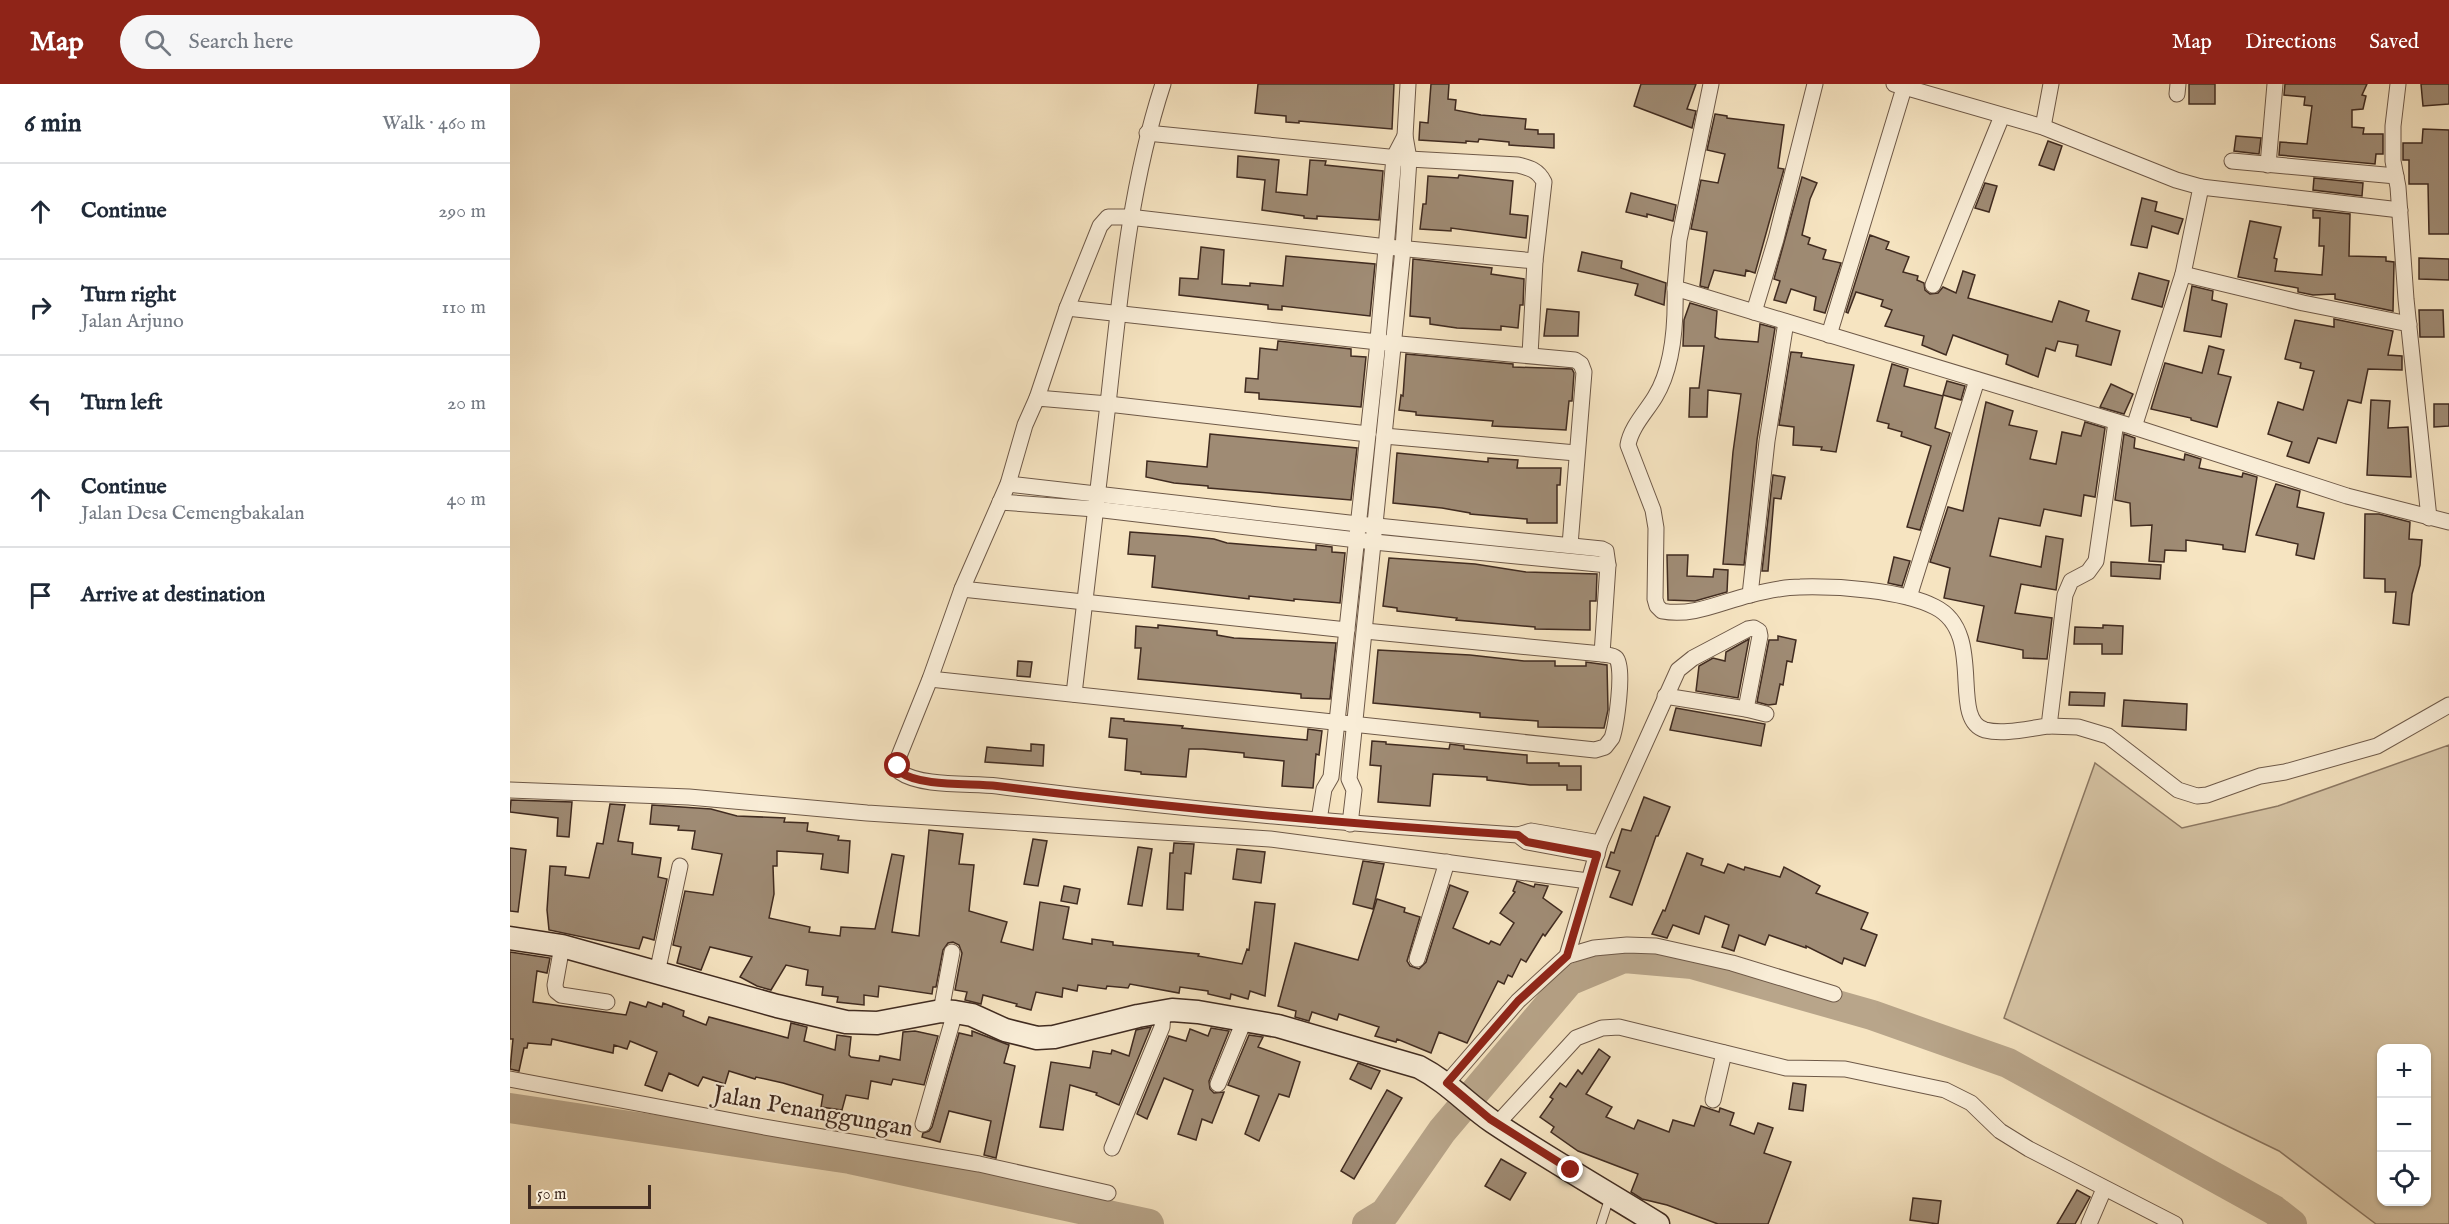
<!DOCTYPE html>
<meta charset="utf-8">
<style>
body{margin:0;font-family:"IM FELL English",serif;background:#f6f6f7;color:#1f2937}
.controls{position:absolute;right:18px;bottom:18px;display:grid;overflow:hidden;border-radius:12px;box-shadow:0 2px 4px #0004}
.controls button{width:54px;height:54px;display:grid;place-items:center;padding:0;border:0;border-bottom:2px solid #e0e1e3;background:#fff;color:#1f2937;font:30px sans-serif}
.scale{position:absolute;left:18px;bottom:15px;width:123px;box-sizing:border-box;padding-left:6px;border:3px solid #402b20;border-top:0;font-size:16px;line-height:21px;white-space:nowrap;color:#402b20;-webkit-text-stroke:4px #f9edd7;paint-order:stroke}
.stop{position:absolute;width:18px;height:18px;margin:-14px;border:4px solid #8f2418;border-radius:50%;background:#fff}
.stop.end{background:#8f2418;border-color:#fff;box-shadow:0 2px 6px #0008}
.list{margin:0;padding:0;list-style:none}
h2{display:flex;justify-content:space-between;align-items:center;height:78px;margin:0;padding:0 24px;font-size:26px}
h2 small{font-size:20px;font-weight:400;color:#747a83}
.list li{display:grid;grid-template-columns:39px 1fr auto;gap:18px;align-items:center;box-sizing:border-box;height:96px;padding:0 24px;border-top:2px solid #e0e1e3}
.list b{display:block;font-size:22px;white-space:nowrap}
.list p{margin:0;font-size:20px;white-space:nowrap;color:#747a83}
.list em{font-size:20px;font-style:normal;color:#747a83}
.icon{flex:none;width:33px;height:33px;fill:none;stroke:currentColor;stroke-width:2;stroke-linecap:round;stroke-linejoin:round}
.map{position:relative;flex:none;width:1939px;height:1140px;overflow:hidden}
header{display:flex;align-items:center;gap:36px;box-sizing:border-box;height:84px;padding:0 30px;background:#8f2418;color:#fff}
header strong{font-size:28px}
nav{display:flex;gap:33px;margin-inline-start:auto;font-size:21px}
.search{width:420px;height:54px;background:#f6f6f7;display:flex;align-items:center;gap:15px;box-sizing:border-box;padding:0 21px;border-radius:33px;color:#747a83;font-size:22px}
main{display:flex}
aside{flex:1;background:#fff}
.map>svg:first-child{display:block}
.green{fill:#d7c5a6;stroke:#8c7863;stroke-width:1.5;fill-rule:evenodd}
.lines{fill:none;stroke-linecap:round;stroke-linejoin:round}
.river{stroke:#b8a58a;stroke-width:30}
.building{fill:#9f8b74;stroke:#402b20;stroke-width:1.5}
.lane-casing{stroke:#6e5948;stroke-width:10}
.street-casing{stroke:#6e5948;stroke-width:17}
.secondary-casing{stroke:#402b20;stroke-width:25}
.lane{stroke:#f9edd7;stroke-width:8}
.street{stroke:#f9edd7;stroke-width:15}
.secondary{stroke:#f9edd7;stroke-width:22}
.route{stroke:#8f2418;stroke-width:8}
.labels{text-anchor:middle;dominant-baseline:central;stroke-width:4.5;stroke-linejoin:round;paint-order:stroke}
.street-label{font-size:24px;fill:#402b20;stroke:#f9edd7}
</style>
<header>
<strong>Map</strong>
<div class="search"><svg class="icon" aria-label="search" viewBox="0 0 24 24"><circle cx="10" cy="10" r="6"/><path d="M15 15l6 6"/></svg>Search here</div>
<nav><a>Map</a><a>Directions</a><a>Saved</a></nav>
</header>
<main>
<aside>
<h2>6 min<small>Walk · 460 m</small></h2>
<ul class="list">
<li><svg class="icon" aria-label="ahead" viewBox="0 0 24 24"><path d="M12 20V5M6 11l6-6 6 6"/></svg><div><b>Continue</b></div><em>290 m</em></li>
<li><svg class="icon" aria-label="right" viewBox="0 0 24 24"><path d="M7 20v-9h11M14 6l5 5-5 5"/></svg><div><b>Turn right</b><p>Jalan Arjuno</p></div><em>110 m</em></li>
<li><svg class="icon" aria-label="left" viewBox="0 0 24 24"><path d="M17 20v-9H6M10 6l-5 5 5 5"/></svg><div><b>Turn left</b></div><em>20 m</em></li>
<li><svg class="icon" aria-label="ahead" viewBox="0 0 24 24"><path d="M12 20V5M6 11l6-6 6 6"/></svg><div><b>Continue</b><p>Jalan Desa Cemengbakalan</p></div><em>40 m</em></li>
<li><svg class="icon" aria-label="arrive" viewBox="0 0 24 24"><path d="M6 21V4h12l-3 4 3 4H6"/></svg><div><b>Arrive at destination</b></div></li>
</ul>
</aside>
<div class="map">
<svg width="1939" height="1140" viewBox="0 0 1939 1140">
<rect width="100%" height="100%" fill="#f6e4c1"/>
<filter id="stains"><feTurbulence type="fractalNoise" baseFrequency=".00333" numOctaves="4"/><feColorMatrix values="0 0 0 0 .2 0 0 0 0 .09 0 0 0 0 .02 0 0 0 .5 -.17"/></filter>
<radialGradient id="worn" r=".72"><stop offset=".6" stop-color="#630" stop-opacity="0"/><stop offset="1" stop-color="#630" stop-opacity=".3"/></radialGradient>
<!-- green -->
<path class="green" d="M1939,661V1140H1866L1769,1067L1494,934L1585,679L1672,744L1768,722ZM1872,964H1916V1118H1872Z"/>
<g class="lines">
<!-- river -->
<g class="river">
<path d="M0,1024L340,1075L639,1140"/>
<path d="M857,1140L875,1129L932,1047L1059,897L1114,874L1182,880L1362,931L1498,979L1764,1126L1782,1140"/>
</g>
</g>
<!-- building -->
<g class="building">
<path d="M748,0H884L882,45L789,37V39L776,38V32L745,29Z"/>
<path d="M921,0H939L938,15L946,16L945,26L971,31L1016,35L1015,45L1028,46V50H1044V64L999,61V58L969,55L968,58L956,57V59L909,56L910,38L918,39Z"/>
<path d="M1131,0H1186L1177,25L1186,27L1182,44L1124,22Z"/>
<rect x="1679" y="0" width="26" height="20"/>
<path d="M1775,0H1857L1852,11L1856,12L1853,25L1842,26V43L1854,44L1853,50H1873V70H1866L1865,80L1769,71L1770,58L1797,60L1802,22L1794,21L1795,13L1774,11Z"/>
<path d="M1911,0H1939V20L1913,22Z"/>
<path d="M1205,30L1217,32V34L1274,41L1268,84L1274,85L1245,189L1236,186L1235,192L1204,186L1198,204L1190,202L1197,148L1181,145L1191,96L1208,99L1215,70L1197,66Z"/>
<path d="M1913,45L1939,46V150H1919L1918,100H1899V76H1893V59H1912Z"/>
<path d="M1726,52L1751,54L1749,70L1724,67Z"/>
<path d="M1538,57L1552,62L1544,86L1529,81Z"/>
<path d="M728,72L769,76L766,108L797,111L800,76L816,77L815,81L873,87L869,136L807,132V135L794,134V132L752,126L755,96L727,93Z"/>
<path d="M949,91L1003,97L1000,130L1018,132L1016,154L941,144V147L910,145L913,120H916L918,92L948,94Z"/>
<path d="M1292,93L1307,99L1300,115L1292,151L1300,154L1298,160L1316,166L1313,175L1331,179L1315,229L1304,226L1306,213L1281,205L1276,219L1264,216L1270,197L1264,195Z"/>
<path d="M1804,94L1853,99L1852,112L1803,106Z"/>
<path d="M1475,99L1487,102L1479,128L1465,124Z"/>
<path d="M1121,109L1166,121L1163,137L1137,130V133L1116,128Z"/>
<path d="M1632,114L1647,118L1645,127L1673,135L1668,150L1642,142L1637,164L1621,161Z"/>
<path d="M1803,126L1840,130L1839,172L1876,173V177L1884,178L1883,227L1825,215V210L1803,211L1788,208V204L1728,193L1740,137L1771,143L1764,174L1767,175L1765,187L1812,191L1814,162H1809L1810,134H1803Z"/>
<path d="M1360,151L1379,158L1376,165L1399,173L1393,188L1408,192L1407,196L1414,199L1415,206L1420,210L1428,209L1433,203L1446,209L1453,187L1465,191L1458,214L1542,238L1549,217L1579,227L1576,237L1610,247L1601,281L1566,272L1568,261L1548,257L1545,267L1536,264L1528,293L1496,280L1498,271L1443,251L1436,271L1412,261L1414,252L1375,242L1382,226L1371,222L1373,216L1346,208L1338,229L1336,228Z"/>
<path d="M691,163L714,166L712,200L740,202V199L773,202L776,172L865,180L860,232L772,222V226L758,225V221L669,211L670,194L688,195Z"/>
<path d="M1072,168L1112,177L1111,184L1156,199L1154,221L1125,211L1128,200L1068,187Z"/>
<path d="M1909,174L1939,175V196L1909,195Z"/>
<path d="M903,175L982,184L981,190L1014,195L1013,221H1010L1008,244L991,242V246L947,244L920,240V234L900,232Z"/>
<path d="M1629,189L1659,197L1652,223L1622,215Z"/>
<path d="M1682,202L1703,207L1702,216L1717,220L1711,253L1674,247Z"/>
<path d="M1180,219L1207,227L1205,253L1209,255L1248,258L1250,240L1265,244L1247,356L1234,481L1213,480L1223,368L1231,310L1198,306L1197,333H1179L1180,304H1189L1194,262H1173L1174,236Z"/>
<path d="M1037,225L1069,228L1068,252H1034Z"/>
<path d="M1909,226H1933L1934,253H1910Z"/>
<path d="M1824,235L1883,247L1878,271L1892,272V286L1858,285L1851,319L1838,316L1826,359L1808,354L1799,379L1777,372L1782,358L1758,350L1768,318L1793,326L1804,287L1790,284L1791,279L1775,275L1785,236L1824,243Z"/>
<path d="M768,257L841,265V272L856,273L851,323L749,315V309L735,308L736,294L748,295L750,264L767,266Z"/>
<path d="M1699,262L1714,266L1708,290L1721,293L1707,343L1681,336V334L1641,325L1655,279L1692,289Z"/>
<path d="M1281,268L1292,269L1291,273L1344,281L1326,368L1311,366L1312,363L1283,361L1284,343L1269,341Z"/>
<path d="M896,270L1003,280V283L1062,285L1064,289L1062,317H1059L1056,346L982,342L983,337L906,331V328L889,326L891,311L893,312Z"/>
<path d="M1382,280L1398,285L1394,302L1433,312L1425,344L1440,349L1410,446L1397,443L1421,362L1391,352L1392,348L1378,344L1379,340L1367,337Z"/>
<path d="M1437,297L1455,302L1451,316L1433,311Z"/>
<path d="M1601,300L1623,310L1614,330L1590,323Z"/>
<path d="M1861,316L1880,317L1878,344L1898,343L1901,393L1857,391Z"/>
<path d="M1476,318L1503,327L1499,341L1527,347L1520,375L1546,380L1552,348L1571,352L1575,338L1595,344L1585,413L1574,411L1571,432L1534,425L1530,442L1489,434L1480,472L1531,483L1536,452L1553,455L1546,506L1511,500L1505,529L1542,534L1537,575L1513,574V566L1467,557L1474,522L1434,514L1440,484L1420,478L1438,423L1453,427Z"/>
<path d="M1924,320H1939V342L1924,343Z"/>
<path d="M700,350L847,364L841,416L698,404V402L664,399L636,393L637,377L697,383Z"/>
<path d="M1614,350L1625,354L1624,364L1674,376L1675,370L1691,375L1689,384L1732,393L1733,389L1747,393L1735,468L1713,465V461L1676,456V467L1655,466L1654,478L1639,477L1642,441L1621,442L1620,419L1605,416Z"/>
<path d="M887,369L978,378V374L1008,376L1007,384H1051L1050,401H1047V439H1017V435L960,430V429L932,424L883,419Z"/>
<path d="M1263,391L1275,393L1271,415L1264,414L1258,487H1252Z"/>
<path d="M1766,400L1790,407L1787,423L1814,429L1804,475L1786,471L1788,460L1746,451Z"/>
<path d="M1855,430H1869L1900,438L1899,455L1912,456L1910,481L1902,510L1899,541L1883,539L1886,508H1875V495L1854,494Z"/>
<path d="M620,448L676,452L704,455L717,459L779,464L806,466V461L822,463V468L835,469L830,519L784,515V517L739,512V515L642,503L645,472L618,470Z"/>
<path d="M1157,471H1178L1177,492L1203,493L1204,485L1218,486L1217,508L1185,517L1158,516Z"/>
<path d="M1384,473L1400,477L1392,502L1378,499Z"/>
<path d="M879,474L965,480L1016,488L1087,490L1086,517H1080V546L1025,545V543L946,536L947,534L887,527V524L873,522Z"/>
<path d="M1601,478L1651,481L1650,495L1601,492Z"/>
<path d="M648,541L707,547V551L724,554L826,559L820,615L791,614V610L628,595L631,564H625L626,542L648,544Z"/>
<path d="M1593,541L1613,542L1612,570H1592V560H1564L1565,543L1593,544Z"/>
<path d="M1268,552L1286,556L1282,578L1277,577L1273,601L1270,600L1266,620L1258,621L1247,618L1259,556H1268Z"/>
<path d="M1239,555L1228,614L1186,607L1189,582L1203,574L1215,577L1216,568Z"/>
<path d="M868,566L960,571L1014,577H1045V582H1076V578L1097,581L1098,626L1094,644L1028,643V637L970,633V629L863,619Z"/>
<path d="M508,577L522,578L520,593L507,592Z"/>
<path d="M1560,608L1595,609L1594,622L1559,621Z"/>
<path d="M1614,616L1677,620L1676,646L1612,642Z"/>
<path d="M1166,624L1255,640L1251,662L1160,646Z"/>
<path d="M601,634L614,635V637L673,642L672,644L797,656L798,645L812,647L809,671L806,670L803,704L772,702L774,677L734,673V669L693,665H679L676,693L631,690V688L615,686L617,655L599,653Z"/>
<path d="M862,657L876,658V660L939,665L940,660L954,662V665L1017,671V679H1049V682H1071V706H1057V701H1020L977,696V693L923,690L920,722L868,718L871,682L860,681Z"/>
<path d="M521,660L534,661L533,682L475,678L477,663L521,667Z"/>
<path d="M1134,713L1160,723L1148,752H1146L1122,821L1100,813L1110,787L1096,783L1101,768L1104,769L1112,745L1121,747Z"/>
<path d="M1,716L62,718L59,753L47,752L48,734L0,728Z"/>
<path d="M100,720L115,721L108,757L123,759L122,770L151,774L148,793L157,795L144,856L133,853L129,865L39,846L37,826L40,782L56,783L55,791L79,794L87,759L93,760Z"/>
<path d="M142,721L201,725L227,732L275,734L274,738L298,739L297,747L329,752L328,756L340,757L338,789L311,785L313,770L267,767V782H263L264,810L259,834L300,843L299,848L330,852L331,843L365,845L382,770L394,772L382,848L409,852L419,746L453,750L449,780L464,781L459,827L497,838L491,858L523,866L530,818L559,823L553,855L582,860V855L603,858V861L689,870L688,872L732,880L737,865L739,866L745,818L765,820L755,912L740,907L738,915L721,910L720,915L698,910V907L670,903L669,909L620,900L618,904L597,902L596,905L568,901L567,907L553,904L552,913L526,908L521,926L506,922L507,920L473,911L471,920L455,916L457,908L445,906L452,869L449,861L443,858L438,859L433,866L426,903H423L422,910L369,902L368,913L354,911V921L327,918L328,913L312,911L313,903L296,901L298,886L276,881L261,906L247,902L230,893L242,873L200,863L191,886L167,879L171,863L163,861L175,807L203,811L212,770L182,765L185,747L168,746L169,742L140,740Z"/>
<path d="M523,755L537,757L528,802L514,800Z"/>
<path d="M664,759L684,760L681,790L675,789L673,826L657,825L660,769H663Z"/>
<path d="M628,763L642,765L632,822L618,820Z"/>
<path d="M0,764L16,766L8,828L0,827Z"/>
<path d="M727,765L755,768L751,799L723,795Z"/>
<path d="M1177,769L1193,775L1191,781L1214,789L1218,780L1234,786L1235,783L1270,793L1274,783L1310,802L1306,809L1358,829L1351,845L1367,851L1355,882L1334,874L1332,880L1296,862V864L1259,851L1255,861L1229,851L1224,867L1212,863L1219,841L1195,832L1189,850L1163,841L1157,854L1142,850L1153,826L1155,827Z"/>
<path d="M853,777L874,780L863,825L843,820Z"/>
<path d="M1007,797L1024,803L1025,800L1038,802L1033,814L1052,828L1035,852L1033,850L1016,878L1011,875L1002,893L998,891L994,900L988,897L957,959L929,948L921,969L887,955L886,958L865,952L869,943L829,930L827,936L802,928L799,937L785,933L786,927L768,922L785,859L848,876L867,815L895,824L894,828L910,833L897,877L900,882L909,885L916,878L940,801L958,808L943,844L979,860L981,857L990,861L1004,839L990,829L1005,808L1003,807Z"/>
<path d="M554,802L570,805L567,820L551,817Z"/>
<path d="M0,868L40,874L37,889L27,887L23,918L116,931L120,918L136,923L138,918L152,923L153,919L174,927L173,932L196,941L199,933L278,954L281,939L297,943L294,957L325,966L327,951L341,953L339,971L341,973L369,977L370,972L390,976L393,948L405,947L428,952L414,1001L383,995L381,1001L361,997L358,1015L336,1011L332,1026L311,1023L313,1011L273,999L246,993L245,995L219,987L215,1000L193,993L188,1002L159,989L152,1007L135,1001L147,968L120,957L117,965L104,961L103,969L42,955L41,961L18,959L17,964H14L9,987L0,985L3,955H0Z"/>
<path d="M641,943L609,1021L586,1011L587,1009L560,1001L553,1046L530,1043L541,978L580,984L583,967L601,970L602,966L619,972L626,946Z"/>
<path d="M701,944L719,947L699,997L700,1005L704,1009L714,1008L702,1039L692,1035L686,1056L668,1050L683,1006L654,994L637,1035L627,1030L659,952L676,957L680,945L698,952Z"/>
<path d="M462,947L499,961L494,979L505,982L486,1074L474,1071L481,1037L439,1027L430,1058L412,1053L413,1049L419,1047L422,1043L449,949L462,952Z"/>
<path d="M739,951L753,953L748,963L790,978L779,1013L769,1010L749,1057L735,1050L749,1012L718,1001Z"/>
<path d="M1089,965L1100,973L1076,1010L1102,1023L1096,1033L1124,1045L1128,1036L1159,1048L1163,1036L1184,1042L1191,1022L1209,1028L1210,1024L1224,1029L1220,1041L1244,1050L1248,1039L1263,1044L1254,1069L1281,1078L1258,1140H1208L1157,1121L1132,1115L1121,1108L1128,1090L1068,1067L1041,1048L1044,1043L1030,1033L1043,1015L1040,1013L1050,999L1056,1003L1068,986L1072,990Z"/>
<path d="M848,979L870,987L861,1005L840,995Z"/>
<path d="M1283,999L1296,1001L1293,1027L1279,1025Z"/>
<path d="M877,1006L892,1014L844,1095L831,1087Z"/>
<path d="M991,1075L1016,1089L1000,1116L975,1102Z"/>
<path d="M1567,1106L1580,1113L1565,1140H1547Z"/>
<path d="M1403,1114L1431,1117L1428,1140L1400,1136Z"/>
</g>
<g class="lines">
<!-- lane casing -->
<g class="lane-casing">
<path id="lane" d="M1091,1140L1100,1112"/>
</g>
<!-- street casing -->
<g class="street-casing">
<g id="street">
<path d="M653,0C619,104 610,212 598,320L527,314L515,341L498,400L452,505L420,595L389,672L390,688C411,703 460,699 487,702C660,724 834,740 1008,751L1017,758L1087,771"/>
<path d="M1201,0L1169,156L1165,204L1624,343L1837,412L1939,438"/>
<path d="M1384,0L1533,43L1666,96L1691,103L1673,190L1624,343"/>
<path d="M1888,0L1883,42V77L1888,103L1896,215L1919,434"/>
<path d="M1667,10L1668,0"/>
<path d="M1533,43L1541,0"/>
<path d="M637,49L899,75L1008,81C1020,84 1028,86 1034,98L1025,177L1020,271"/>
<path d="M1722,77L1886,92"/>
<path d="M1758,81L1765,0"/>
<path d="M1691,103L1890,126"/>
<path d="M1673,190L1793,219L1899,240"/>
<path d="M1423,201L1492,32"/>
<path d="M1165,204C1166,239 1164,282 1145,313C1136,328 1121,343 1118,361L1143,426L1146,444L1145,515L1147,522L1152,527C1183,533 1211,518 1240,511C1256,507 1274,503 1290,503C1327,502 1392,506 1425,523C1477,549 1438,635 1475,646C1494,651 1520,644 1539,642L1555,511L1561,497L1578,488L1586,477L1606,338"/>
<path d="M557,224L868,258L1065,276L1071,280L1074,288L1060,461"/>
<path d="M1244,228L1266,155L1305,0"/>
<path d="M1319,251L1394,4"/>
<path d="M527,314L557,224L590,142L598,133H619L877,163L1025,177"/>
<path d="M874,352L1066,369"/>
<path d="M490,418L585,425L864,458L1098,481"/>
<path d="M452,505L837,546"/>
<path d="M1240,511L1257,357L1276,238"/>
<path d="M1399,513L1467,296"/>
<path d="M855,547L1092,570"/>
<path d="M420,595L1085,666L1095,663L1102,654C1106,642 1115,583 1106,574C1103,571 1097,571 1092,570L1098,481L1096,467L1092,465L848,440L498,400"/>
<path d="M564,610L598,320L858,350"/>
<path d="M1155,612L1236,625L1256,630"/>
<path d="M1539,642L1568,643L1598,652L1668,706L1687,712L1697,711L1750,692L1775,688L1867,662L1939,621"/>
<path d="M0,706L179,713L357,729L760,755L1078,797"/>
<path d="M809,736L814,705L821,693L867,267L884,73L895,52"/>
<path d="M840,740L844,706L839,695L893,165L899,75L895,52L898,0"/>
<path d="M1008,751L1021,747L1090,759"/>
<path d="M52,862L45,901L46,907L51,911L97,918"/>
<path d="M1057,872L1084,864L1117,861L1146,862L1222,879L1324,910"/>
<path d="M907,875L937,778"/>
<path d="M147,889L170,782"/>
<path d="M431,927L442,868"/>
<path d="M0,995L249,1042L469,1080L598,1109"/>
<path d="M937,999L1008,917L1057,872L1090,759L1168,586L1183,574L1238,545L1244,544L1249,547L1250,552L1236,625"/>
<path d="M708,1000L734,937"/>
<path d="M1203,1016L1214,969"/>
<path d="M413,1040L445,928"/>
<path d="M987,1040L1066,954L1092,944L1109,943L1276,984L1335,985L1435,1006L1461,1019L1490,1047L1519,1065L1665,1140"/>
<path d="M602,1064L652,943L653,928"/>
<path d="M1579,1140L1594,1105"/>
</g>
</g>
<!-- secondary casing -->
<g class="secondary-casing">
<path id="secondary" d="M0,854L52,862L267,922L336,938L367,939L431,927L445,928L462,931L495,946L527,954L544,953L628,932L662,926L688,928L768,942L909,983C938,998 957,1020 983,1038C1037,1074 1093,1106 1148,1140"/>
</g>
<!-- lane -->
<use href="#lane" class="lane"/>
<!-- street -->
<use href="#street" class="street"/>
<!-- secondary -->
<use href="#secondary" class="secondary"/>
</g>
<g class="lines">
<!-- route -->
<path class="route" d="M388,682L390,688C411,703 460,699 487,702C660,724 834,740 1008,751L1017,758L1087,771L1057,872L1008,917L937,999L980,1035L1061,1086"/>
</g>
<g class="labels">
<!-- street labels -->
<g class="street-label">
<text transform="translate(303 1028) rotate(10)">Jalan Penanggungan</text>
</g>
</g>
<rect width="100%" height="100%" filter="url(#stains)"/>
<rect width="100%" height="100%" fill="url(#worn)"/>
</svg>
<div class="controls">
<button>+</button>
<button>−</button>
<button><svg class="icon" aria-label="locate" viewBox="0 0 24 24"><circle cx="12" cy="12" r="6"/><path d="M12 2v4M12 18v4M2 12h4M18 12h4"/></svg></button>
</div>
<div class="scale">50 m</div>
<div class="stop" style="left:388px;top:682px"></div>
<div class="stop end" style="left:1061px;top:1086px"></div>
</div>
</main>
